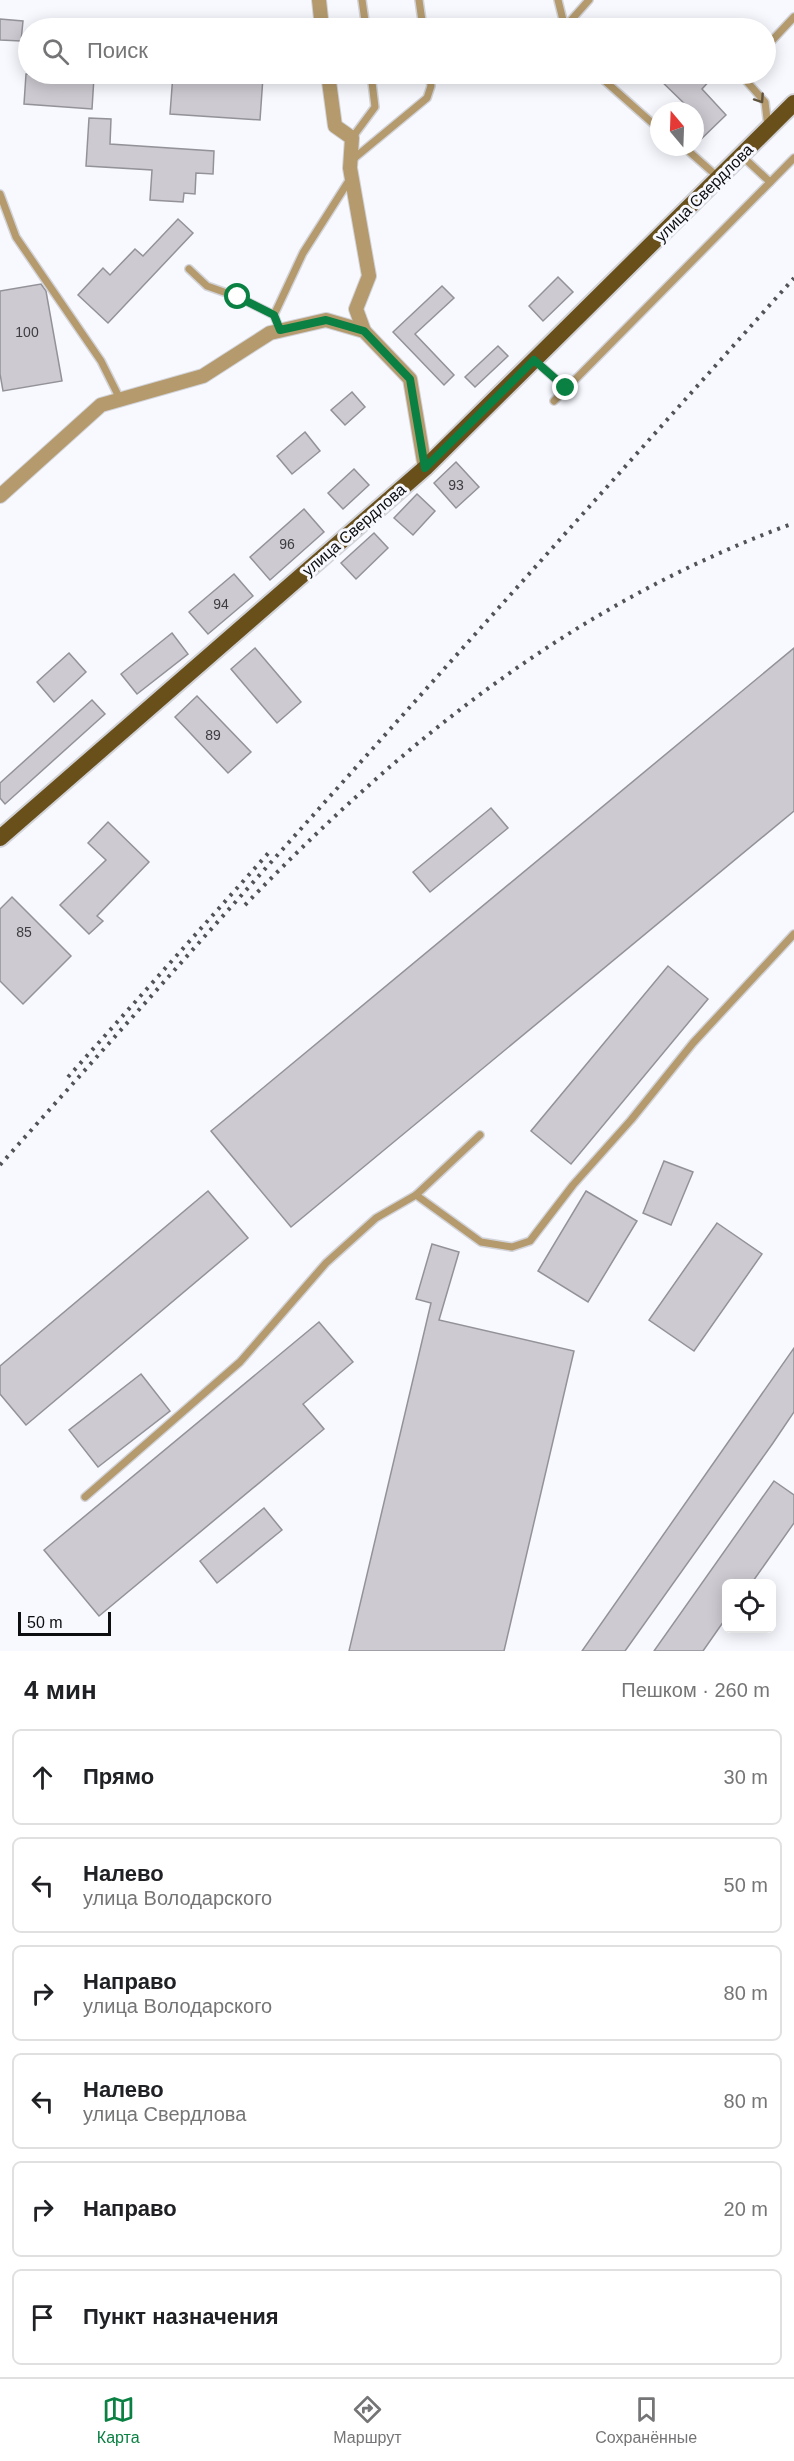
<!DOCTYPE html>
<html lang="ru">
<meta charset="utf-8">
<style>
body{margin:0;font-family:Helvetica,sans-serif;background:#f6f6f6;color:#202124}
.controls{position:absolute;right:18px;bottom:18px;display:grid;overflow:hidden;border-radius:9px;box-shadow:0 3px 15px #0003}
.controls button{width:54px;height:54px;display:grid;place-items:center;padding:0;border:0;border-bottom:2px solid #e0e0e0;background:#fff;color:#202124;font:30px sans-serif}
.compass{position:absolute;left:650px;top:102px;width:54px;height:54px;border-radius:50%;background:#fff;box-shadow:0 3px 15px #0003;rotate:341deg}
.scale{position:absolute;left:18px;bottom:15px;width:93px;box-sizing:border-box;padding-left:6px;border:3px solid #0d0e10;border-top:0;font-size:16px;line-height:21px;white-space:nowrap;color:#0d0e10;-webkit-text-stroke:4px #f7f9ff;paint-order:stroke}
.stop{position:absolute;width:18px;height:18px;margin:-14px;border:4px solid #0b8043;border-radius:50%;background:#fff}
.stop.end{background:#0b8043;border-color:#fff;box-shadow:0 2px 6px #0008}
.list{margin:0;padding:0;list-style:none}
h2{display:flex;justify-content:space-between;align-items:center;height:78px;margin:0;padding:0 24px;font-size:26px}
h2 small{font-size:20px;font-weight:400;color:#757577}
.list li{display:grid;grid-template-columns:39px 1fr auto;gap:18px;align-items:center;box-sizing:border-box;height:96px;margin:0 12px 12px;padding:0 12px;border:2px solid #e0e0e0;border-radius:9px}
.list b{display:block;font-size:22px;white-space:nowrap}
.list p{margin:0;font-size:20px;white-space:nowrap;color:#757577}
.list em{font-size:20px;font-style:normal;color:#757577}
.icon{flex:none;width:33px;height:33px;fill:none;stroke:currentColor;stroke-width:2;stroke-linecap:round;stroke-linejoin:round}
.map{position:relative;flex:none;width:794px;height:1651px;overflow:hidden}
.search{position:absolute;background:#fff;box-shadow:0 3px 15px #0003;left:18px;right:18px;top:18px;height:66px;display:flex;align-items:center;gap:15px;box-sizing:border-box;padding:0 21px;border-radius:33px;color:#757577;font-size:22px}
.sheet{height:726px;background:#fff}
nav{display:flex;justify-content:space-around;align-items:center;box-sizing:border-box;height:84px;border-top:2px solid #e0e0e0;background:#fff;font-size:16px;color:#757577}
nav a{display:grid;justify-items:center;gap:3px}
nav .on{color:#0b8043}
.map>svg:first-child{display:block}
.building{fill:#cdcad1;stroke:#949299;stroke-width:1.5}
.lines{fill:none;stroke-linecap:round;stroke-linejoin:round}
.service-casing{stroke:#d2d3d9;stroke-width:10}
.minor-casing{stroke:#d2d3d9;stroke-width:16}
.primary-casing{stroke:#d2d3d9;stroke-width:20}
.service{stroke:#b49a6d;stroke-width:7}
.minor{stroke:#b49a6d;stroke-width:14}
.primary{stroke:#694f1a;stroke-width:16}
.rail{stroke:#525356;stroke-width:4;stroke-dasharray:3 6;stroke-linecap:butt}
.oneway{stroke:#60543e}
.route{stroke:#0b8043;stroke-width:8}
.labels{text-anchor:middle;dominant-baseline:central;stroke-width:6;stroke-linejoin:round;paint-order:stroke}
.number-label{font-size:14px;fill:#3d3d40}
.street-label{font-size:16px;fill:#0d0e10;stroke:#f7f9ff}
</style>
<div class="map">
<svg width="794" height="1651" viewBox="0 0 794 1651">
<rect width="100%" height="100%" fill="#f7f9ff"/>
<!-- building -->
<g class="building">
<path d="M0,19L23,21L21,41L0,40Z"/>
<path d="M26,74L94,77L92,109L24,104Z"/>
<path d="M173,74L263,77L260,120L170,114Z"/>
<path d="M654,74H705L711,79L702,89L726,115L695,145V111H692Z"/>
<path d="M89,118L111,119L110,144L214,151L213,174L196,173L195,194L184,193L183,202L150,200L152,170L86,166Z"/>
<path d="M178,219L193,233L108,323L78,295L103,268L110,275L135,249L143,256Z"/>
<path d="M558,277L573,292L543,321L529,306Z"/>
<path d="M41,284L46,291L62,381L3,391L0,374V291Z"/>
<path d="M442,286L454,298L415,334L454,375L444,385L393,332Z"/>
<path d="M498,346L508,356L475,387L465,377Z"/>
<path d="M352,392L365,407L345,425L331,410Z"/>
<path d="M305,432L320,451L292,474L277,456Z"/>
<path d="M456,462L479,487L456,508L434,483Z"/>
<path d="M354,469L369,485L343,509L328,493Z"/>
<path d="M417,494L435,511L413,535L394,518Z"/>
<path d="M304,509L324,532L270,580L250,557Z"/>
<path d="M374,533L388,548L356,579L341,563Z"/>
<path d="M234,574L253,596L208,634L189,612Z"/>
<path d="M172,633L188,654L137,694L121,674Z"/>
<path d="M255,648L301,702L277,723L231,669Z"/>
<path d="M794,648V811L291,1227L211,1131Z"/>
<path d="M69,653L86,672L54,702L37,682Z"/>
<path d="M197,696L251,752L228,773L175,717Z"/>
<path d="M92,700L105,714L5,804L0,798V783Z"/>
<path d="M491,808L508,828L430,892L413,872Z"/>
<path d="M108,822L149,862L97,916L103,921L89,934L60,905L106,860L88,843Z"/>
<path d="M12,897L71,956L23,1004L0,981V909Z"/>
<path d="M668,966L708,999L571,1164L531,1131Z"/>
<path d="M664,1161L693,1172L671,1225L643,1213Z"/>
<path d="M208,1191L248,1238L26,1425L0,1394V1366Z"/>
<path d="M586,1191L637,1221L588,1302L538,1271Z"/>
<path d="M717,1223L762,1254L694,1351L649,1320Z"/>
<path d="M432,1244L459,1252L439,1320L574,1351L504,1651H349L431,1303L416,1299Z"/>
<path d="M319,1322L353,1362L303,1404L324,1429L99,1616L44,1550Z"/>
<path d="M794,1348V1412L773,1443L625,1651H582Z"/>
<path d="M141,1374L170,1411L98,1467L69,1430Z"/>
<path d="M774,1481L794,1495V1523L751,1584H726V1618L703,1651H654Z"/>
<path d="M264,1508L282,1530L217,1583L200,1561Z"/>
</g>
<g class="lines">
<!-- service casing -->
<g class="service-casing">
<g id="service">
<path d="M362,0L366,28"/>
<path d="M419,0L423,28"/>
<path d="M558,0L565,28"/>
<path d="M565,27L589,0"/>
<path d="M766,47L794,17"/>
<path d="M597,74L659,129"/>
<path d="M740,74L765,102L768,127"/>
<path d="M352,138L375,107L371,74"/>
<path d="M684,147L719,178"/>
<path d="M742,156L770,182"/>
<path d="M352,160L427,98L431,86L429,74"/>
<path d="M0,194L16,237L101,361L120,399"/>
<path d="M189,269L207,286L238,297L274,315L280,330"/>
<path d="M274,315L303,253L350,179"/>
<path d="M534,360L566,388"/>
<path d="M554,401L794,158"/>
<path d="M416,1195L481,1242L512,1247L530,1241L573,1185L631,1120L693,1043L794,934"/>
<path d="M85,1497L240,1362L326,1263L376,1218L416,1195L480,1135"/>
</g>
</g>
<!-- minor casing -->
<g class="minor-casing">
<g id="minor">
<path d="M319,0L322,28"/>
<path d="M328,74L335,126L352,138L350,168L369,276L356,309L364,331"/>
<path d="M0,496L101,405L203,376L270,333L326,320L364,331L410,379L425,468"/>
</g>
</g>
<!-- primary casing -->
<g class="primary-casing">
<path id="primary" d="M0,838L425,468L794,103"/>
</g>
<!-- service -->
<use href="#service" class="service"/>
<!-- minor -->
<use href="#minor" class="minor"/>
<!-- primary -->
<use href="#primary" class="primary"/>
<!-- rail -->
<g class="rail">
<path d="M245,905C405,739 575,603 794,523"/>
<path d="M68,1077L272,849"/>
<path d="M0,1165L794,278"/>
</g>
</g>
<!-- one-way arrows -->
<defs><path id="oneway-chevron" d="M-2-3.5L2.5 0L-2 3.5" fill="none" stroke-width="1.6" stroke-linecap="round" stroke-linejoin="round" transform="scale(1.5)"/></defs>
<use class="oneway" href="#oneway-chevron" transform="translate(760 99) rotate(56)"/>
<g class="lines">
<!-- route -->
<path class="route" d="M238,297L274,315L280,330L326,320L364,331L410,379L425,468L534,360L566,388"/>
</g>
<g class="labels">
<!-- number labels -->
<g class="number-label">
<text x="27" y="332">100</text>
<text x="456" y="485">93</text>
<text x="287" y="544">96</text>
<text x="221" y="604">94</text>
<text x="213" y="735">89</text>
<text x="24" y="932">85</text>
</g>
<!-- street labels -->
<g class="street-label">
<text transform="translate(704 193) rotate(-45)">улица Свердлова</text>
<text transform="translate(354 530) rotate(-41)">улица Свердлова</text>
</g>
</g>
</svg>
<div class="controls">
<button><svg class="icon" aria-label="locate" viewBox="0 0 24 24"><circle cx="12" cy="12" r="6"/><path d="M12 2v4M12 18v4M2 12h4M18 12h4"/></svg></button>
</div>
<svg class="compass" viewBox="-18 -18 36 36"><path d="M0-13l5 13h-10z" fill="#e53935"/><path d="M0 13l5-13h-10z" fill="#757577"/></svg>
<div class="scale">50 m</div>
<div class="stop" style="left:238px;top:297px"></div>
<div class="stop end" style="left:566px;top:388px"></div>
<div class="search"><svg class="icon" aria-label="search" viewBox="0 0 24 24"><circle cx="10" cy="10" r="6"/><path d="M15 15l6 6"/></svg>Поиск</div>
</div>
<section class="sheet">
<h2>4 мин<small>Пешком · 260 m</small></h2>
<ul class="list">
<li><svg class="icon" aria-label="ahead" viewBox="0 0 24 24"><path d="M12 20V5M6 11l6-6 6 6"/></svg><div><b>Прямо</b></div><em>30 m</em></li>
<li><svg class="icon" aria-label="left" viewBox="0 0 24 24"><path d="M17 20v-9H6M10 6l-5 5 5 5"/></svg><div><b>Налево</b><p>улица Володарского</p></div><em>50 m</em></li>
<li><svg class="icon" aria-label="right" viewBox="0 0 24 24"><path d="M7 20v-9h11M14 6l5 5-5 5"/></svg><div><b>Направо</b><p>улица Володарского</p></div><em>80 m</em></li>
<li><svg class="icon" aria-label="left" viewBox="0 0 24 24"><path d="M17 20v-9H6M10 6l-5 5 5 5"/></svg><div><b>Налево</b><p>улица Свердлова</p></div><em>80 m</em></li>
<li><svg class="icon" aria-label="right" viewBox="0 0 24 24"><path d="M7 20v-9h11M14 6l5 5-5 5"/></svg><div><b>Направо</b></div><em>20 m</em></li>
<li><svg class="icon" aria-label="arrive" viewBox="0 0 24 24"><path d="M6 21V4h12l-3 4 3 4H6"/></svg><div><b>Пункт назначения</b></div></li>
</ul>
</section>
<nav>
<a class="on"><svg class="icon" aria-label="map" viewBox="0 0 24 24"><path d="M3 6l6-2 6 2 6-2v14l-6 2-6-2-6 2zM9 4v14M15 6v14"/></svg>Карта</a>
<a><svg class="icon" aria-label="directions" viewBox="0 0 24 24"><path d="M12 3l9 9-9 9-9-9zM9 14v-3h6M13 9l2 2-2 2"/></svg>Маршрут</a>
<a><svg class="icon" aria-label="saved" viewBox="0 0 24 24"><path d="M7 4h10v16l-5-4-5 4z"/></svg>Сохранённые</a>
</nav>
